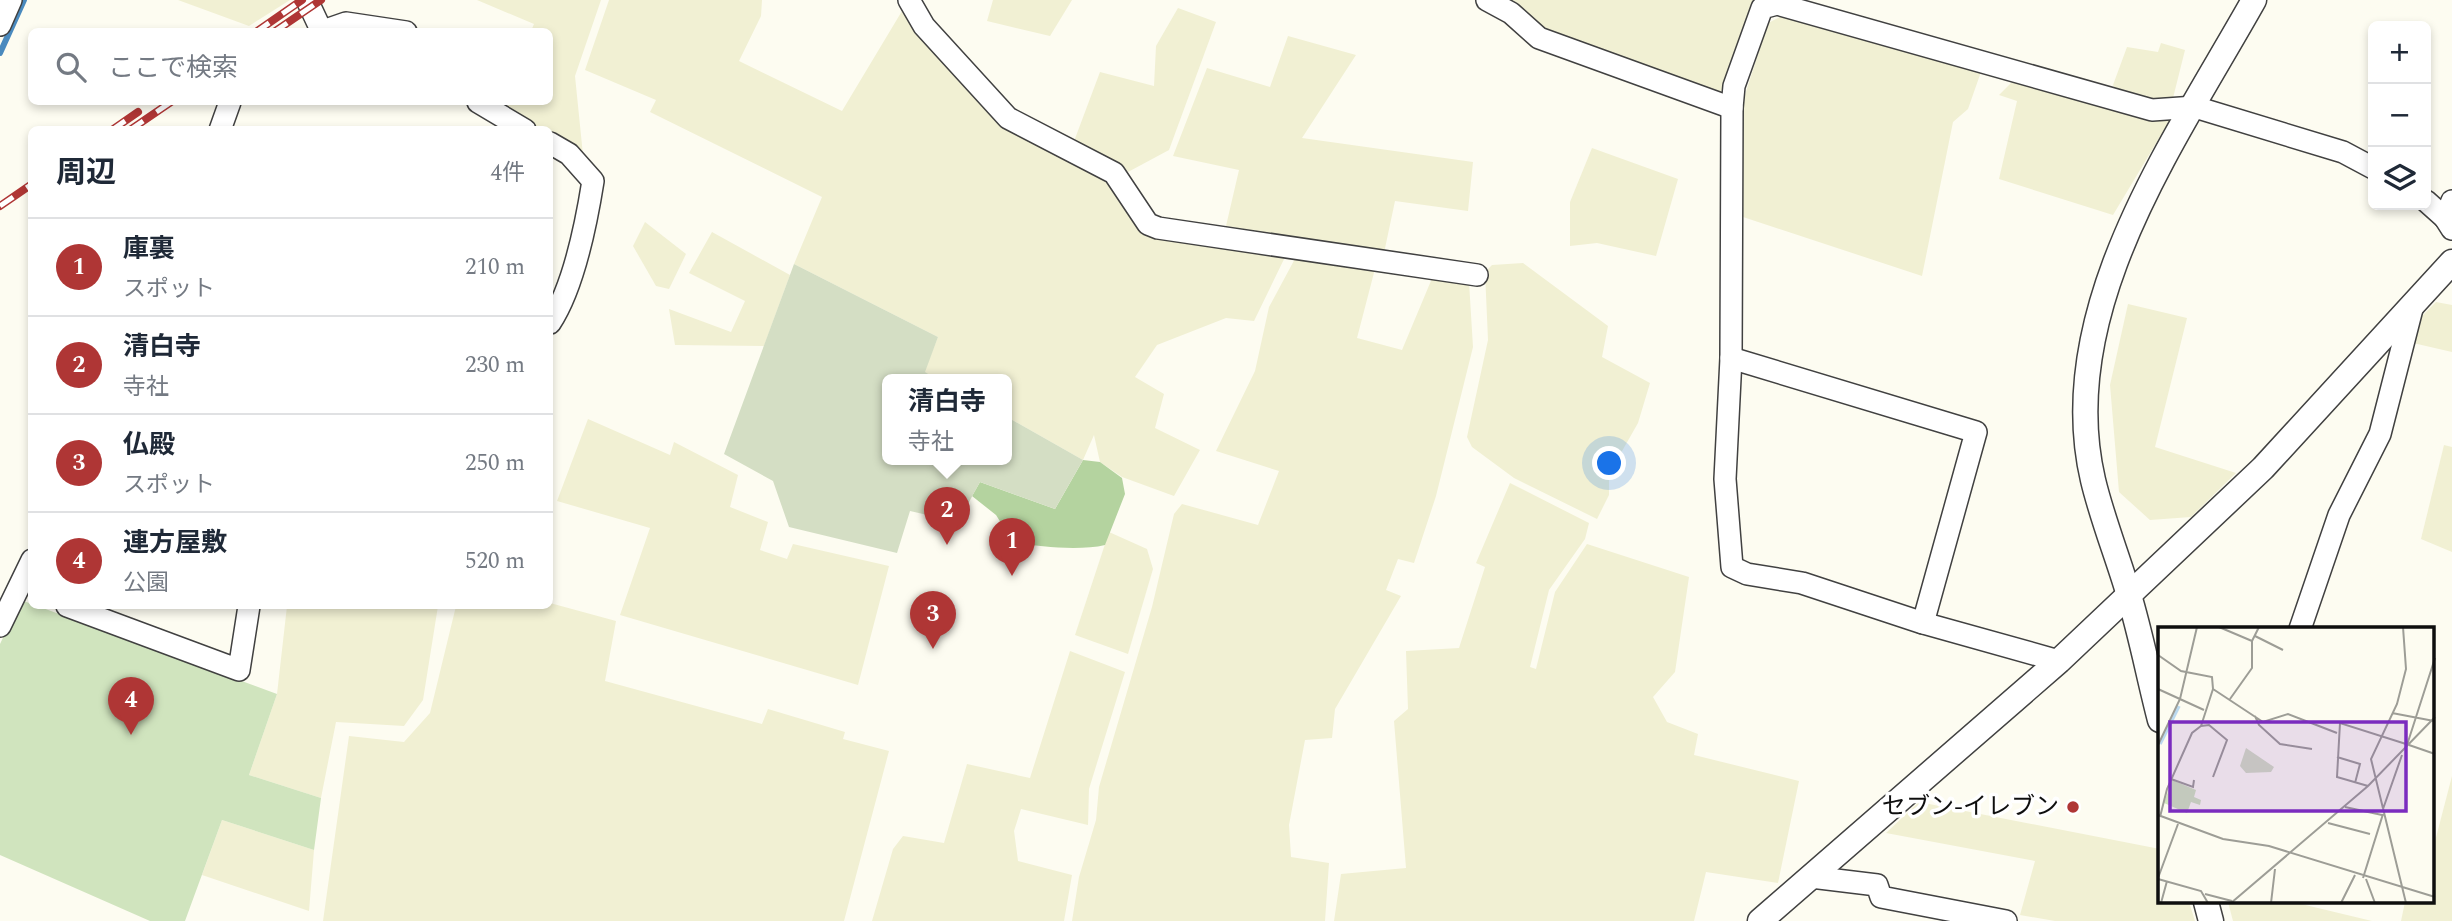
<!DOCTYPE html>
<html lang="ja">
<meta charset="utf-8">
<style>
body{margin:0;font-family:Spectral,"Noto Sans JP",serif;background:#f2f2f3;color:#1f2937}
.controls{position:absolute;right:21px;top:21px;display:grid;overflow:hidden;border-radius:10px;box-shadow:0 4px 10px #0003}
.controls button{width:63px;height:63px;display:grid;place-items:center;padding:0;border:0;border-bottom:2px solid #e0e1e3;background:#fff;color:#1f2937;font:35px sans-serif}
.you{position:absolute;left:1610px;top:464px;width:24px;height:24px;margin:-18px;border:5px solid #fff;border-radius:50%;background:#1a73e8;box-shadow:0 0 0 10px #1a73e833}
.badge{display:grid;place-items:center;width:46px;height:46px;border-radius:50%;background:#af3635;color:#fff;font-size:23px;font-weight:700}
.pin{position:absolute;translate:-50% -58px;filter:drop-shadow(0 2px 4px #0008)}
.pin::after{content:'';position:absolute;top:37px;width:24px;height:21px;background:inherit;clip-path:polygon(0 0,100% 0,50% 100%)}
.popup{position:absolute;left:882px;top:374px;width:130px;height:91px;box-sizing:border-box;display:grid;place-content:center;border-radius:10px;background:#fff;filter:drop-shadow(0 2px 5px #0005);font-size:23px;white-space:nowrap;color:#747a83}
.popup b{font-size:26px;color:#1f2937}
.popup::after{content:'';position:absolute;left:50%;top:100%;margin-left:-14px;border:14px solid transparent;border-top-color:#fff}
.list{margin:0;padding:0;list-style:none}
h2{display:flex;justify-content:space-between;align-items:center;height:91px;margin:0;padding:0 28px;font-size:30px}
h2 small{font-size:23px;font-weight:400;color:#747a83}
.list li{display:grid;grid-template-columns:46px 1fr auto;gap:21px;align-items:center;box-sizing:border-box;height:98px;padding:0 28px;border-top:2px solid #e0e1e3}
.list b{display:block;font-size:26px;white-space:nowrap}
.list p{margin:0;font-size:23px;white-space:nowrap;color:#747a83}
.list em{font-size:23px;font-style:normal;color:#747a83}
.icon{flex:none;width:38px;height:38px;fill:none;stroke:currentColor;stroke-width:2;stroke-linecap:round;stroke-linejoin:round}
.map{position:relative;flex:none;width:2452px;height:921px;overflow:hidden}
.search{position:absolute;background:#fff;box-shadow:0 4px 10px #0003;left:28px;top:28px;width:525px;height:77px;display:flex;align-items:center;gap:18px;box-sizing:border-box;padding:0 24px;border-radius:10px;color:#747a83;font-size:26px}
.panel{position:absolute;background:#fff;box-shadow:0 4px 10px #0003;left:28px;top:126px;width:525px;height:483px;border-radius:10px}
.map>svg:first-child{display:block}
.farmland{fill:#f1f0d3}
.green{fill:#d0e4be}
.forest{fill:#b4d39f}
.cemetery{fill:#d4dec4}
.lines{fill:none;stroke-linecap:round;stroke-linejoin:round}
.stream{stroke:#4a8abe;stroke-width:6}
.minor-casing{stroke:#414141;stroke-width:24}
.tertiary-casing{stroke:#414141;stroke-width:27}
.minor{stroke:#fff;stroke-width:21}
.tertiary{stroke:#fff;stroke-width:24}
.rail-casing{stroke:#af3635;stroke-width:8}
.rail{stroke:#fff;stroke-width:5;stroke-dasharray:16;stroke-linecap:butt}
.poi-dot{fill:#af3635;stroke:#fff;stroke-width:2.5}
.labels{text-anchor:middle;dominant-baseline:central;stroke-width:7;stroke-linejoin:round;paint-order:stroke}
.poi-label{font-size:24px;fill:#0e0e0e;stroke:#fff;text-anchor:end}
.inset-river{fill:none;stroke:#bbd9ef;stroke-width:3.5}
.inset-road{fill:none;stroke:#9d9d96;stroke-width:2}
.view{fill:#7b2cbf;fill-opacity:0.15;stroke:#7b2cbf;stroke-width:3.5}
.inset-edge{fill:none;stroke:#0e0e0e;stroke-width:3.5}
</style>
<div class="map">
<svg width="2452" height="921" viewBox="0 0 2452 921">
<rect width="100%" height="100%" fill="#fdfcf1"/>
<!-- farmland -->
<g class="farmland">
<path d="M178,0H290L249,26Z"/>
<path d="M477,0H601L575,76L583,155L550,137V130L535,129L505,113L509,102H550V32L531,31L534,24Z"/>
<path d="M609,0H762L761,16L739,61L842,111L905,6L1005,124L1108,180L1132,219L1286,255L1254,321L1226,318L1157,345L1135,377L1164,394L1155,428L1200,450L1174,496L1122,477L1100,462L1094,435L1083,460L1007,417L1006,379H936L924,372L938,337L794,264L822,197L650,112L656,100L585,70Z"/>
<path d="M993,0H1072L1050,36L987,21Z"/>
<path d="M1500,0H1755L1720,94L1553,37Z"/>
<path d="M1178,8L1216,22L1169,150L1128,172L1073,144L1100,72L1154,86L1156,46Z"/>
<path d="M1782,16L1982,69L1968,109L1953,122L1922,276L1740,216L1743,101L1768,23Z"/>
<path d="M1288,36L1356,55L1302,138L1473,162L1468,211L1395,201L1384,253L1226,226L1239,170L1173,156L1207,68L1270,87Z"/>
<path d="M2161,43L2185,50L2173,98L2151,101L2117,92L2113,85L2127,47L2158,52Z"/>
<path d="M2013,81L2170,120L2113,215L1999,179L2017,101L1999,95Z"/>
<path d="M1592,148L1678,179L1656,256L1597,243L1570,246V202Z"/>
<path d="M645,222L686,254L669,289L656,286L633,246Z"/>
<path d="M712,232L790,275L764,346L675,345L669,309L731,332L745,301L689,273Z"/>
<path d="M1297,255L1376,265L1357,338L1402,350L1433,276L1469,282L1473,347L1436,496L1414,563L1398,559L1386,590L1401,596L1335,709L1332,738L1305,740L1289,825L1291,857L1329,863L1325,921H1072L1079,877L1096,820L1099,787L1152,607L1174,514L1182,504L1258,525L1279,471L1216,451L1255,371L1269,307Z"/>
<path d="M1523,263L1608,326L1602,357L1650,383L1638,423L1609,474V495L1597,519L1514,478L1472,447L1467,437L1488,340L1485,272L1492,265Z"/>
<path d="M2436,302L2452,305V352L2413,343L2418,320Z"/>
<path d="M2128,304L2187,318L2155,447L2236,473L2191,517L2150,520L2119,492L2110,385Z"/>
<path d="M588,419L670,455L674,442L738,475L730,507L768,522L760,550L787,559L793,544L889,566L858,685L620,615L650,528L557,501Z"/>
<path d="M2444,445L2452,447V552L2421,539Z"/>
<path d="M1510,483L1589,523L1585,539L1549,590L1530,667L1536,669L1555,592L1587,544L1689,577L1675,672L1653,697L1667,722L1698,734L1694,755L1799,781L1778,883L1706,872L1694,921H1334L1341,874L1406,868L1394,721L1408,709L1406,651L1459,648L1485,567L1476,563Z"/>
<path d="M1109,532L1147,549L1153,569L1128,654L1075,635Z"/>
<path d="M550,603L616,621L605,681L762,724L768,709L845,732L843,739L889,751L844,921H323L349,736L404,742L430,713L456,606H550Z"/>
<path d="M287,606H438L423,700L404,726L336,722L321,798L249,775L277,694Z"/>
<path d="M1070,651L1125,672L1089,789L1088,825L1021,809L1014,831L1018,861L1072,875L1064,921H872L893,849L903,836L944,843L967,764L1030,778Z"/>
<path d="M2452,776V921H2401L2405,902H2433V849Z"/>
<path d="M1919,802L2160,849V902H2189L2195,921H2055L2020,915L2035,861L1886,833Z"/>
<path d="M222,820L314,850L309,911L202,875Z"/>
<path d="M2228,902H2293L2372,921H2233Z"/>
</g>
<!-- green -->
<path class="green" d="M21,600L277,694L249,775L321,798L314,850L222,820L185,921H150L0,855V644Z"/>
<!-- forest -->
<path class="forest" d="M1083,460L1100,462L1122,478L1125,494L1105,545C1080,551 1038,547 1013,542L996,515L972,496L980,482L1055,509Z"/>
<!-- cemetery -->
<path class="cemetery" d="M794,264L938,337L925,372L936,379H888V459H1006L1007,417L1083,460L1055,509L980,482L958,522L910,511L897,553L789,527L773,481L724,454Z"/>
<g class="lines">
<!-- stream -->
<path class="stream" d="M0,53L24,0"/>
<!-- minor casing -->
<g class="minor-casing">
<g id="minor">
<path d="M307,0L322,32"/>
<path d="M909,0L924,26L1008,118L1114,173L1148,224L1158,228L1477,275"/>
<path d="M1487,0L1511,13L1539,38L1732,108"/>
<path d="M0,25L11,0"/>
<path d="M323,31L346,23L406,32"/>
<path d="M478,102L525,130"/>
<path d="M220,130L230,102"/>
<path d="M550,143L569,154L593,181C586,225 574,287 550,323"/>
<path d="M2426,201L2445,218"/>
<path d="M2452,201L2445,218L2452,229"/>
<path d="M1731,358L1976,432L1923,623"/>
<path d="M67,606L239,670L249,606"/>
<path d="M0,626L32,560"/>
<path d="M2300,629L2339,515L2380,434L2413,305"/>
<path d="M2059,661L1923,623L1802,583L1747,574L1732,567L1725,479L1731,358L1732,108L1734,86L1762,8L1777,4L2152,110L2195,107L2343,152L2373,168"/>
<path d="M1811,877L1877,885L1881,897L2006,921"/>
</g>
</g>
<!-- tertiary casing -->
<g class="tertiary-casing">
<g id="tertiary">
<path d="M2160,720C2149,678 2141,634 2128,592C2117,555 2102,518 2093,480C2053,310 2175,141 2254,0"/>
<path d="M2206,902L2211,921"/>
<path d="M1760,921L2059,661L2263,468L2452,262"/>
</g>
</g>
<!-- minor -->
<use href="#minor" class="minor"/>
<!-- tertiary -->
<use href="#tertiary" class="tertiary"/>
<!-- rail casing -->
<g class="rail-casing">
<g id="rail">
<path d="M256,32L302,0"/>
<path d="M274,32L321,0"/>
<path d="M112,130L138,112"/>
<path d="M130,130L171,102"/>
<path d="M0,206L32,184"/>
</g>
</g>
<!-- rail -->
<use href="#rail" class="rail"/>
</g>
<!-- markers -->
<circle class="poi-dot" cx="2073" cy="807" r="7"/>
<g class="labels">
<!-- poi labels -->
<g class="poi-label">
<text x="2059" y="807">セブン-イレブン</text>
</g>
</g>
<!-- overview -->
<g transform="translate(2158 627)">
<rect width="276" height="276" fill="#fdfcf1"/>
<path d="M14,153L38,163L36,170L43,173L42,178L33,175L29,186L6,176Z" fill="#d0e4be"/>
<path d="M88,121L116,140L113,145L88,146L82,139Z" fill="#d4dec4"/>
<path class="inset-river" d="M2,117L21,79"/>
<path class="inset-road" d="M61,0L94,14M245,0L248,42L239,77L213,132L248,276M97,9L125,23M0,28L23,44L54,50L55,62L43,99L34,106L9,162L2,190M0,62L46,83M55,62L105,95L130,87L179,106M72,72L94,41V14L101,0M234,86L276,94M97,89L101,98L122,117L154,122M43,99L51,98L69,113L55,150M0,118L22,72L39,0M249,118L277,31M251,118L277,127M179,130L202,137L197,156M13,152L35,160L36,153M210,159L179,150L182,96L248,117M187,180L224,188M225,182L244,128M0,188L65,212L111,219L277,270M170,196L212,207M0,251L20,197M205,251L225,187M0,252L43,264L50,276M208,252L217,276M47,267L74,274M3,276L9,254M73,276L210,159L277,90M113,276L117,242M183,276L197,248"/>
<path class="view" d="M12,95H248V184H12Z"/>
<rect width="276" height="276" class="inset-edge"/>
</g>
</svg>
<div class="controls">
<button>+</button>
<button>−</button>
<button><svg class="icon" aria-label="layers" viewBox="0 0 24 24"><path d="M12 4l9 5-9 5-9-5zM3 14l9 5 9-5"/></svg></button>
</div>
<div class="you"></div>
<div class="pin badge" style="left:1012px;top:576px">1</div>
<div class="pin badge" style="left:947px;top:545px">2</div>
<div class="popup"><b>清白寺</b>寺社</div>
<div class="pin badge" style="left:933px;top:649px">3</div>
<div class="pin badge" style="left:131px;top:735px">4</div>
<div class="search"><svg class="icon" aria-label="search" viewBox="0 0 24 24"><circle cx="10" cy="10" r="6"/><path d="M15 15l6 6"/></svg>ここで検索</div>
<section class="panel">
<h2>周辺<small>4件</small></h2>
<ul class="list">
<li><span class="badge">1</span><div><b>庫裏</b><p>スポット</p></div><em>210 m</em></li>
<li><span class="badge">2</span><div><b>清白寺</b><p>寺社</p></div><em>230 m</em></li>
<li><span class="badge">3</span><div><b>仏殿</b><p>スポット</p></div><em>250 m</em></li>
<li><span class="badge">4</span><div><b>連方屋敷</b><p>公園</p></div><em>520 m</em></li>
</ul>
</section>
</div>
